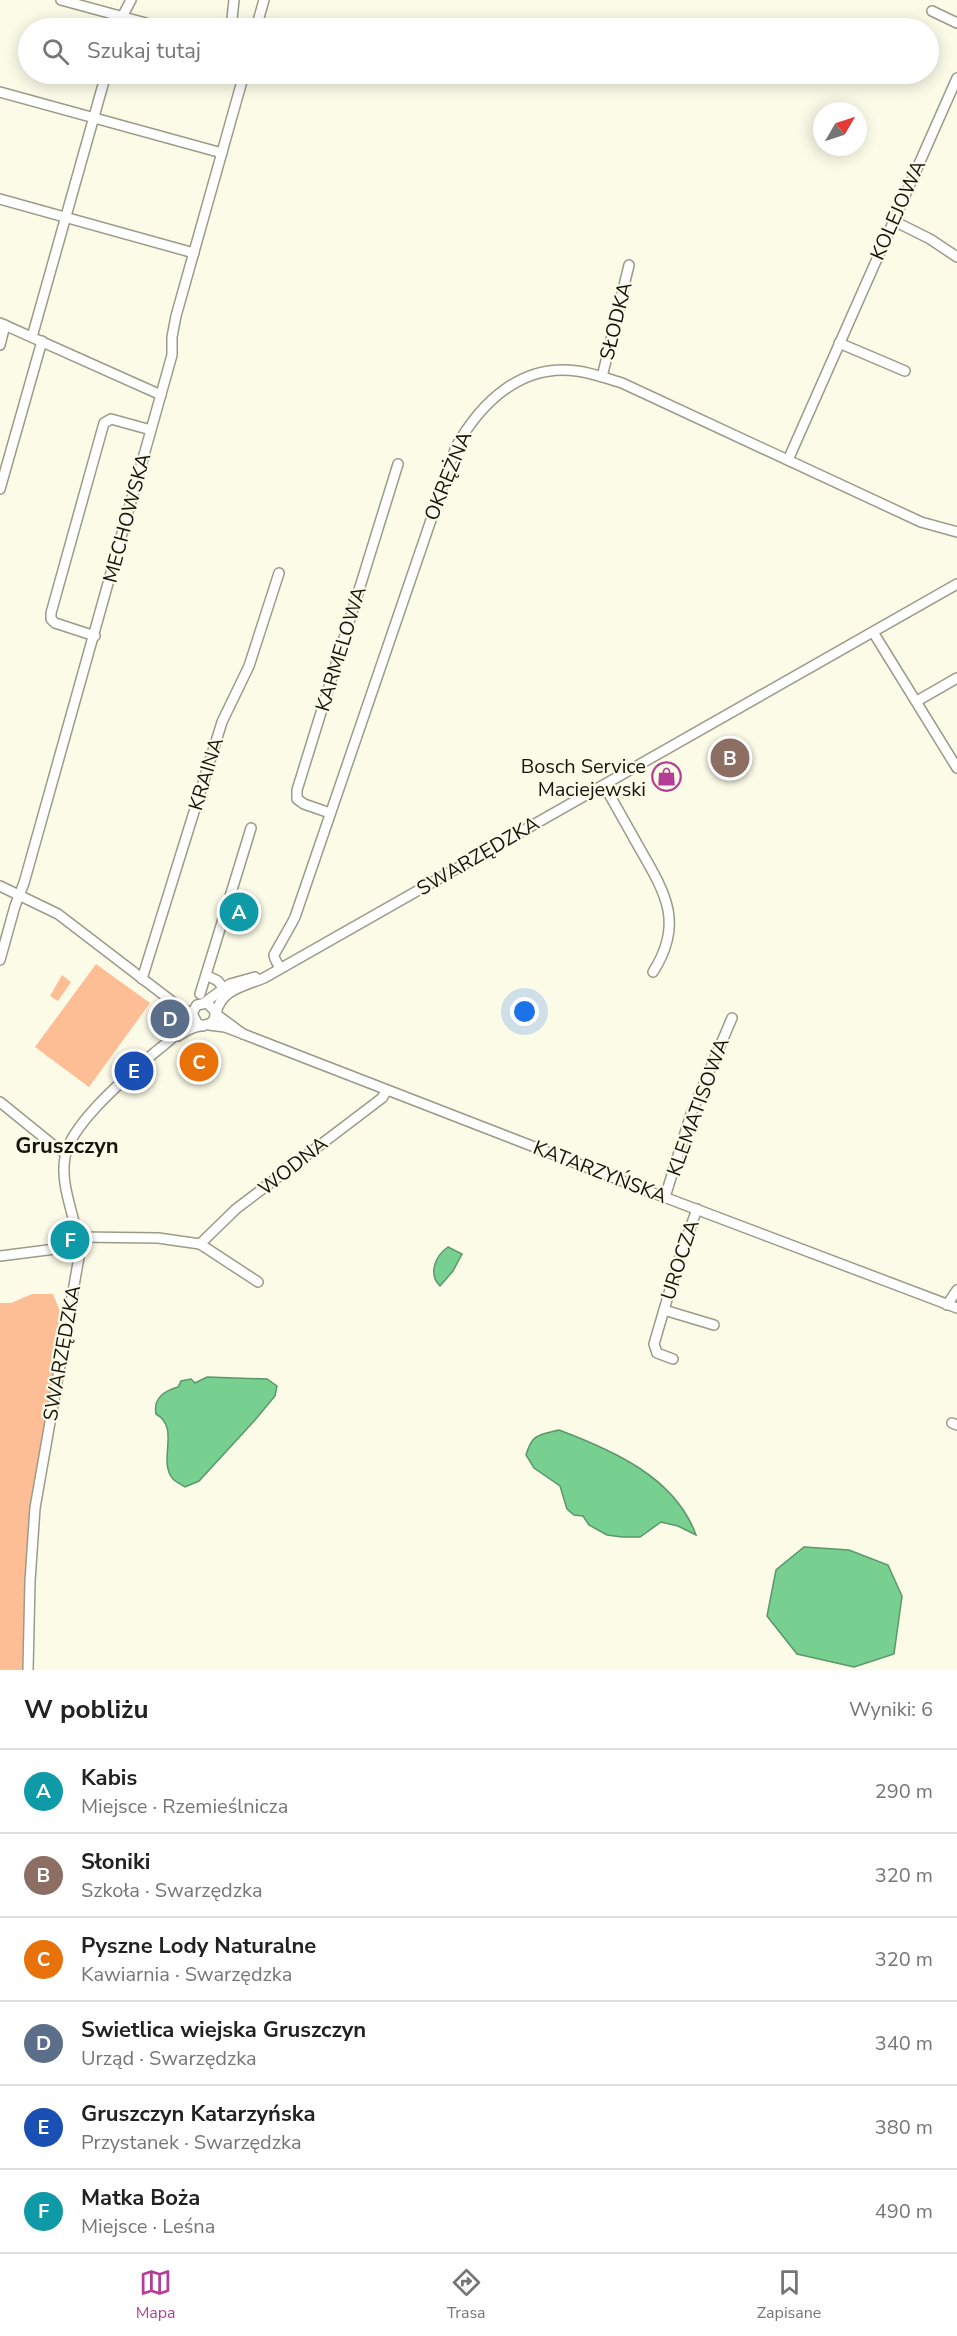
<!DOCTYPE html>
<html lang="pl">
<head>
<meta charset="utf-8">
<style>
	:root { --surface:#fff; --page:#f6f6f6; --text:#222; --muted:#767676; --line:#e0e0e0; --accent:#b53e94 }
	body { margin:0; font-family:"Nunito Sans",sans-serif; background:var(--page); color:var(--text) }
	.compass { position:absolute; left:813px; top:102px; width:54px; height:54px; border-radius:50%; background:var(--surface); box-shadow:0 3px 15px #0003; rotate:51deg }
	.you { position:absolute; left:525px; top:1012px; width:21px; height:21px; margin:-15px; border:4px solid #fff; border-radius:50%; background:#1a73e8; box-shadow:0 0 0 9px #1a73e833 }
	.badge { display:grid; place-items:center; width:39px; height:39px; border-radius:50%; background:var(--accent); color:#fff; font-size:20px; font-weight:700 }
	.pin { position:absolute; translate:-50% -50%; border:3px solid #fff; box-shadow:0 2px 6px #0006 }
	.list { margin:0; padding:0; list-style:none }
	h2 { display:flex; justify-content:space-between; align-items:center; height:78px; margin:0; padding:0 24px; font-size:26px }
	h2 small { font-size:20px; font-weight:400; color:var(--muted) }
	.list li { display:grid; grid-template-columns:39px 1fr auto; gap:18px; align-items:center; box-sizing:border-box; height:84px; padding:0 24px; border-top:2px solid var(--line) }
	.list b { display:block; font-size:22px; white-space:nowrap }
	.list p { margin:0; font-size:20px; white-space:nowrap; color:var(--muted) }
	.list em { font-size:20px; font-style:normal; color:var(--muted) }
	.icon { flex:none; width:33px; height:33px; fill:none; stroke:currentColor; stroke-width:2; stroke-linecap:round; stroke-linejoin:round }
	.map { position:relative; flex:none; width:957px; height:1670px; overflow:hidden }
	.search { position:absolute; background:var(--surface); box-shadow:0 3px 15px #0003; left:18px; right:18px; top:18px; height:66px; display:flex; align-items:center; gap:15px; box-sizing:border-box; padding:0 21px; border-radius:33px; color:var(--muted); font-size:22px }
	.sheet { height:582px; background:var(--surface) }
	nav { display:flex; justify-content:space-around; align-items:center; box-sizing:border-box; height:84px; border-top:2px solid var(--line); background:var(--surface); font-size:16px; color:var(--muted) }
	nav a { display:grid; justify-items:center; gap:3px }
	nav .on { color:var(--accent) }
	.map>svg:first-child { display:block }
	.green { fill:#febe95 }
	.water { fill:#77d090; stroke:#5a9869; stroke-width:1.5 }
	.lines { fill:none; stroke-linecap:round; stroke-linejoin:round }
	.minor-casing { stroke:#9c9b89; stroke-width:12 }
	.minor { stroke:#fff; stroke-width:9 }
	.labels { text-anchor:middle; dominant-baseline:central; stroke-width:4.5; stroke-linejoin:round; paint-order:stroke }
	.street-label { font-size:20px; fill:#15150e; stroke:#fcfbe8 }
	.poi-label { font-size:20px; fill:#15150e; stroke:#fcfbe8; text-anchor:end }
	.quarter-label { font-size:22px; font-weight:bold; fill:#15150e; stroke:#fcfbe8 }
</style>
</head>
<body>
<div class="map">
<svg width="957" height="1670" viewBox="0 0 957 1670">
	<rect width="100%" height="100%" fill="#fcfbe8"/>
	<g class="green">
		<polygon points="96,964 150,1003 89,1087 35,1047"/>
		<polygon points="62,975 71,982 58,1001 50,996"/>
		<polygon points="32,1294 53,1294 59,1309 61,1332 33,1493 27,1551 24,1670 0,1670 0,1303 11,1303"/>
	</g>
	<g class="water">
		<path d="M448,1247L462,1254L453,1271L440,1286C428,1274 435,1256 448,1247Z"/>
		<path d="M207,1377L267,1379L277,1386L275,1396L255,1420L199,1481L185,1487C182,1485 176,1482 173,1479C157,1461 181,1428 156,1414C153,1398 164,1391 178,1387L181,1381L191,1379L195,1383Z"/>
		<path d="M559,1430C612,1450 675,1477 696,1535L678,1526L661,1522L640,1537H622L607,1535L589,1525L583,1516L574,1515L567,1509L560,1486L534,1468L526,1455C532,1434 538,1435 559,1430Z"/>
		<polygon points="804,1547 849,1550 888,1565 902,1596 894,1654 854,1667 797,1654 767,1616 776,1570"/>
	</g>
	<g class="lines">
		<defs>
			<g id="minor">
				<polyline points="61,0 164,28"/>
				<polyline points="932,11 957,23"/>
				<polyline points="118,28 122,17 131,0"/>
				<polyline points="231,28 234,0"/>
				<polyline points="256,28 264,0"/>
				<polyline points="0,92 222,153"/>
				<polyline points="0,199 194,253"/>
				<polyline points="894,221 930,239 957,257"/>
				<polyline points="0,323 161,395"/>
				<polyline points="32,337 106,74"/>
				<polyline points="839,343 905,371"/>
				<polyline points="0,345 5,325"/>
				<polyline points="602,377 629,265"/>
				<polyline points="788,460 957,78"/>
				<polyline points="0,489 42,341"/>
				<polyline points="873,632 957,768"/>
				<polyline points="95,636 55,623 51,619 51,613 104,423 111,419 151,430"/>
				<polyline points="917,701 957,678"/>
				<path d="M604,785C616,806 628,828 640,849C666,894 684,924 653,972"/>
				<polyline points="330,813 304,804 297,799 297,790 398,464"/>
				<path d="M0,886L58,914L182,1009L192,1013C184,1030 168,1042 154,1053C129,1075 70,1124 65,1157C59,1191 80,1223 79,1257L35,1508L30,1581L28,1670"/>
				<polyline points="0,960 15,906 24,883 151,430 172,355 172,337 176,316 244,74"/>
				<path d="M280,968C278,964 274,959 274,955C275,952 292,924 295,917L456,447C481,402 522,363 577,371C593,373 608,379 622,383L921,522L957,532"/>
				<polyline points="206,975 218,981 226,992"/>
				<polyline points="142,979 222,722 249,666 279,573"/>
				<polyline points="200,994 251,828"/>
				<polyline points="204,1003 230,984 255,977"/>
				<polyline points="209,1025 225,1027 648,1191 957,1308"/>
				<path d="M243,1034L216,1014C220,990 244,986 264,978L957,584"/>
				<path d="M178,1036C183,1033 189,1029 196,1027C206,1024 216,1026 215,1011L207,1003L197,1005L192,1013L197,1023L203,1026"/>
				<polyline points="0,1102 58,1149 66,1153"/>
				<polyline points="665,1197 691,1114 732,1018"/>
				<polyline points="78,1237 158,1238 200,1244 258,1282"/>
				<polyline points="200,1244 236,1209 382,1098 387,1090"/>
				<polyline points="0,1256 79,1246"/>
				<polyline points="947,1305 957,1290"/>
				<polyline points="664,1310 714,1325"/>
				<polyline points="673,1359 657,1353 654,1344 678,1262 697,1209"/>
				<polyline points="952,1423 957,1425"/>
			</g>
		</defs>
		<use href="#minor" class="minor-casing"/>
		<use href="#minor" class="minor"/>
	</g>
	<defs>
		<symbol id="shop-ring" viewBox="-11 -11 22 22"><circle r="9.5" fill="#fcfbe8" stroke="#b53e94" stroke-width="1.5"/><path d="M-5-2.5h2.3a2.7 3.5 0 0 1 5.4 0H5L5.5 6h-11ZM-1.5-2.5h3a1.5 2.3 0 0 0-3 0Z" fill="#b53e94"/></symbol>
	</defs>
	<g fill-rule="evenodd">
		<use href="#shop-ring" x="650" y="760" width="33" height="33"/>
	</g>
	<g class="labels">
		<g class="street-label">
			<text transform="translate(898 210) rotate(-66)">KOLEJOWA</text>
			<text transform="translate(616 321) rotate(-76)">SŁODKA</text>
			<text transform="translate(448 476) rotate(-68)">OKRĘŻNA</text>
			<text transform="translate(127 518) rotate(-75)">MECHOWSKA</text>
			<text transform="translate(341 649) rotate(-73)">KARMELOWA</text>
			<text transform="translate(206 774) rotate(-73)">KRAINA</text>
			<text transform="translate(478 856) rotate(-30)">SWARZĘDZKA</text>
			<text transform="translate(698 1107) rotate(-70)">KLEMATISOWA</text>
			<text transform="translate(293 1166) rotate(-38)">WODNA</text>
			<text transform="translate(600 1172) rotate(21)">KATARZYŃSKA</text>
			<text transform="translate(680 1260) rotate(-72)">UROCZA</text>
			<text transform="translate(62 1353) rotate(-80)">SWARZĘDZKA</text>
		</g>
		<g class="poi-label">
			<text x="646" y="766">Bosch Service<tspan x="646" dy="23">Maciejewski</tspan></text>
		</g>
		<g class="quarter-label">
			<text x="67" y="1146">Gruszczyn</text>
		</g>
	</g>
</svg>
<svg class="compass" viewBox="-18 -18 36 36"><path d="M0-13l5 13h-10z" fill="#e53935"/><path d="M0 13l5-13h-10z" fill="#767676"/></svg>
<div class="you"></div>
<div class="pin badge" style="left:239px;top:912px;background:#0f9aa8">A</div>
<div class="pin badge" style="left:730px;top:758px;background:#8d6e63">B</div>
<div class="pin badge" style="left:199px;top:1062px;background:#e8710a">C</div>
<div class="pin badge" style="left:170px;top:1019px;background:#5c6f8a">D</div>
<div class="pin badge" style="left:134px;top:1071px;background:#1a4fb4">E</div>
<div class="pin badge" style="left:70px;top:1240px;background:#0f9aa8">F</div>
<div class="search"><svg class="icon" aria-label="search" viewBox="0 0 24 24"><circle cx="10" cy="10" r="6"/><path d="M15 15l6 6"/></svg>Szukaj tutaj</div>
</div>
<section class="sheet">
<h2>W pobliżu<small>Wyniki: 6</small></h2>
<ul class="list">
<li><span class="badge" style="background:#0f9aa8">A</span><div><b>Kabis</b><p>Miejsce · Rzemieślnicza</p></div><em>290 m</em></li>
<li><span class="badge" style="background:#8d6e63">B</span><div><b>Słoniki</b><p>Szkoła · Swarzędzka</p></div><em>320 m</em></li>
<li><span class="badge" style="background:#e8710a">C</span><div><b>Pyszne Lody Naturalne</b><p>Kawiarnia · Swarzędzka</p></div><em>320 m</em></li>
<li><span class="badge" style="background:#5c6f8a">D</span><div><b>Swietlica wiejska Gruszczyn</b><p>Urząd · Swarzędzka</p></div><em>340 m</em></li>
<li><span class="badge" style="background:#1a4fb4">E</span><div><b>Gruszczyn Katarzyńska</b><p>Przystanek · Swarzędzka</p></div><em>380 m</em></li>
<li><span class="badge" style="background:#0f9aa8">F</span><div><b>Matka Boża</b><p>Miejsce · Leśna</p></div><em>490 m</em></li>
</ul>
</section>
<nav>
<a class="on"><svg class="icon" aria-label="map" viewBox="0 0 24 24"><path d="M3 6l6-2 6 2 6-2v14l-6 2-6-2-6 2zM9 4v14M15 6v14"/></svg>Mapa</a>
<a><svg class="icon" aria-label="directions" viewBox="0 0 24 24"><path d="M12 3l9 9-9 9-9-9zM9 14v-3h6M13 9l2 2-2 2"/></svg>Trasa</a>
<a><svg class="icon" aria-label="saved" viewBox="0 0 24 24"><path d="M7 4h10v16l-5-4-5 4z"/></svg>Zapisane</a>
</nav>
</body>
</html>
